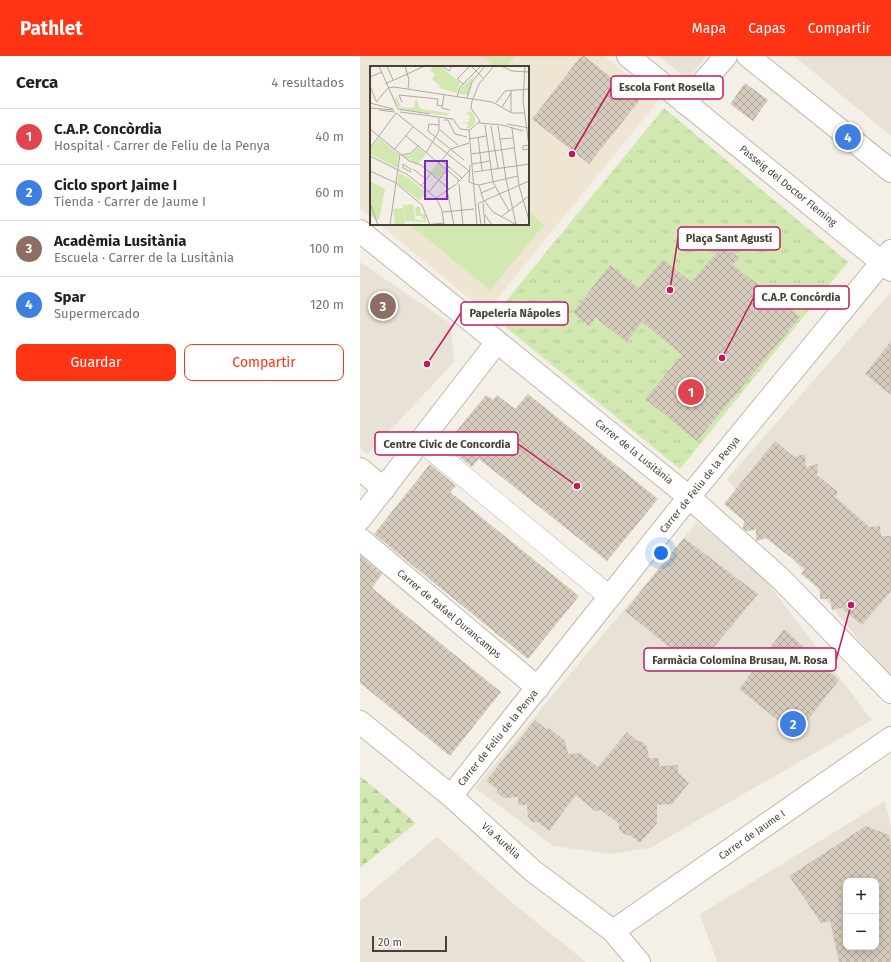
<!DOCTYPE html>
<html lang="es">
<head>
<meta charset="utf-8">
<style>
	:root { --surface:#fff; --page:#f2f2f2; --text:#202124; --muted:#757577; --line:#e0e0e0; --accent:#fe3415 }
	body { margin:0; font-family:"Fira Sans",sans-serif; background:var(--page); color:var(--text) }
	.controls { position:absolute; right:12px; bottom:12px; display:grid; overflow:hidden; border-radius:8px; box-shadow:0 2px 10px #0003 }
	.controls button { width:36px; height:36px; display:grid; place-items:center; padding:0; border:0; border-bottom:1px solid var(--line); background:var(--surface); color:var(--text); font:20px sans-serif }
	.scale { position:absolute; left:12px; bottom:10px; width:75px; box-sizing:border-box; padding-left:4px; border:2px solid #484136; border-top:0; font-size:11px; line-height:14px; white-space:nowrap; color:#484136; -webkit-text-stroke:3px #fff; paint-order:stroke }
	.you { position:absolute; left:301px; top:497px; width:14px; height:14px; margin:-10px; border:3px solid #fff; border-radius:50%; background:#1a73e8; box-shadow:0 0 0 6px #1a73e833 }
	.badge { display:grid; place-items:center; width:26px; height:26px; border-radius:50%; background:var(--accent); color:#fff; font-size:13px; font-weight:700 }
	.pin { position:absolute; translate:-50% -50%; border:2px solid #fff; box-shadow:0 1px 4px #0006 }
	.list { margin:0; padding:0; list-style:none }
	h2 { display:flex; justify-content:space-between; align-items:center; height:52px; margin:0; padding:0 16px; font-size:17px }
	h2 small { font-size:13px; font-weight:400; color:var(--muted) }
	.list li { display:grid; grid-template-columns:26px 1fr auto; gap:12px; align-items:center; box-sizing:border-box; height:56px; padding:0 16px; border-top:1px solid var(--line) }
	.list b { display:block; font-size:15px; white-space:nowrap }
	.list p { margin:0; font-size:13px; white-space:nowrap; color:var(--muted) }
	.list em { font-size:13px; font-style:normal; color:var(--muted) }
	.actions { display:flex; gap:8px; padding:12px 16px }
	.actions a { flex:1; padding:9px 0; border:1px solid var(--accent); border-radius:8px; text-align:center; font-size:14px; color:var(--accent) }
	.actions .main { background:var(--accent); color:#fff }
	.map { position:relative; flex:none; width:531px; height:906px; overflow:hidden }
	header { display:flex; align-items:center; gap:24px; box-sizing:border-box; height:56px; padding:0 20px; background:var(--accent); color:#fff }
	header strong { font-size:19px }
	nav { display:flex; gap:22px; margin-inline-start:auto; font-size:14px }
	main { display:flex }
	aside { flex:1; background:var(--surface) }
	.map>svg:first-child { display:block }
	.residential { fill:#e8e2d6; fill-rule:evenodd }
	.education { fill:#eee5d2 }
	.grass { fill:#d1e9b0 }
	.forest { fill:url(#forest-firs) }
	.park { fill:url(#park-tufts) }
	.building { fill:url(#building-cross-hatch); fill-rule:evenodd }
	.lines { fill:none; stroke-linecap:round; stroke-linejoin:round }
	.pedestrian-casing { stroke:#c0b8aa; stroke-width:22 }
	.minor-casing { stroke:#c0b8aa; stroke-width:24 }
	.pedestrian { stroke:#fff; stroke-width:21 }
	.minor { stroke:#fff; stroke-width:22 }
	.labels { text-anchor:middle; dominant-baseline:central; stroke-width:3.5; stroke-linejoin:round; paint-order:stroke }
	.street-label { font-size:10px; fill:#484136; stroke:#fff }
	.inset-road { fill:none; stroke:#afaaa1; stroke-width:1 }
	.view { fill:#7b2cbf; fill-opacity:0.15; stroke:#7b2cbf; stroke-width:2 }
	.inset-edge { fill:none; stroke:#484136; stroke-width:2 }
	.leader { fill:none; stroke:#c2185b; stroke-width:1.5 }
	.callout-dot { fill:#c2185b; stroke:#fff; stroke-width:1.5 }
	.callout { fill:#fff; stroke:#c2185b; stroke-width:1.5 }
	.callout-label { font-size:11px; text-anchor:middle; font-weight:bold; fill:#484136 }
</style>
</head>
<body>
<header>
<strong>Pathlet</strong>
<nav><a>Mapa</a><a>Capas</a><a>Compartir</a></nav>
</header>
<main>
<aside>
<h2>Cerca<small>4 resultados</small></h2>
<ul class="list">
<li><span class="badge" style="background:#e0444e">1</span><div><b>C.A.P. Concòrdia</b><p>Hospital · Carrer de Feliu de la Penya</p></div><em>40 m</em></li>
<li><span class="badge" style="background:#3f7fe0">2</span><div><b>Ciclo sport Jaime I</b><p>Tienda · Carrer de Jaume I</p></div><em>60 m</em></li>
<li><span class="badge" style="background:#8d6e63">3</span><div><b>Acadèmia Lusitània</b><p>Escuela · Carrer de la Lusitània</p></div><em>100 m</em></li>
<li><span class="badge" style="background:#3f7fe0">4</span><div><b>Spar</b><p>Supermercado</p></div><em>120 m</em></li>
</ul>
<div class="actions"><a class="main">Guardar</a><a>Compartir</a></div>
</aside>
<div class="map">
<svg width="531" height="906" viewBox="0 0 531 906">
	<defs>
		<pattern id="forest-firs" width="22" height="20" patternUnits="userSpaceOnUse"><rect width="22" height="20" fill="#d1e9b0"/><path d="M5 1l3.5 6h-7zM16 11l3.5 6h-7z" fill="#b5c998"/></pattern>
		<pattern id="park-tufts" width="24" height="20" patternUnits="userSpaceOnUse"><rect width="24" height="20" fill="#d1e9b0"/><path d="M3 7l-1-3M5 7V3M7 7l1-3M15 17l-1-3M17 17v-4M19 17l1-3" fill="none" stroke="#b5c998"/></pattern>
		<pattern id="building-cross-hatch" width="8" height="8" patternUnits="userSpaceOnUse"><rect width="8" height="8" fill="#d6ccbd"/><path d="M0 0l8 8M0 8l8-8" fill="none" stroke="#b0a79a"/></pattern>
	</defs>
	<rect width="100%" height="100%" fill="#f4f0e8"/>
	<g class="residential">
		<polygon points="299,0 346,0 328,24"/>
		<polygon points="434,0 531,0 531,80"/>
		<polygon points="0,206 91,268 94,306 8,398 0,392"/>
		<polygon points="531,236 531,623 367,423"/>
		<polygon points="337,466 404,522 512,664 290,792 252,798 193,790 115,732"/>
		<path d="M525,745L531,771V906H357L340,858ZM486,825H516V891H486Z"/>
		<polygon points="77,781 161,854 226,906 0,906 0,845"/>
	</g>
	<polygon class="education" points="0,0 244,0 299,44 126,256 19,168 168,168 168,11 11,11 11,161 0,152"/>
	<g class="grass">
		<polygon points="122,0 155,0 146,11 136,11"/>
		<polygon points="168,155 184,169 130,234 49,168 168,168"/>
	</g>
	<polygon class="forest" points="0,720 56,767 0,812"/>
	<polygon class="park" points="304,52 488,206 320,413 133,261"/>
	<g class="building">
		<polygon points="221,0 224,0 280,44 229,108 172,63"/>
		<polygon points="385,27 408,44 393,65 370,48"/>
		<polygon points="363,189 379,202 373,209 440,261 337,385 285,343 322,299 282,266 266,286 236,262 229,270 213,256 250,209 279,232 303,203 331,226"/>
		<polygon points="531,285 531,339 505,318"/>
		<polygon points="168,338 298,443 247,505 119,403 112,411 85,389 126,339 133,344 137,339 155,353"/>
		<polygon points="415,385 434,401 445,398 446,411 458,408 457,419 478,436 475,441 510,471 520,470 521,480 531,480 531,535 502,569 481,552 472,554 470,543 460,543 460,533 441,518 445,513 406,482 397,485 396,484 396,474 386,475 383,472 384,465 364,448"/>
		<polygon points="70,408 96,430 90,436 219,540 168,603 14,478"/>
		<polygon points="324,482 398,538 336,613 265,555"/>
		<polygon points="0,499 22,518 12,532 141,636 90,700 0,627"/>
		<polygon points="424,573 479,624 436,679 379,633"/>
		<polygon points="175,664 186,673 189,672 205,685 208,698 220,697 238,711 267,676 277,685 281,685 287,690 289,702 298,702 300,710 318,709 318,717 329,727 312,748 297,749 297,767 280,787 270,779 266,779 259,774 259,768 241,754 235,755 216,739 189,775 178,766 174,767 168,762 167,749 158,749 158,741 144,742 137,737 137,733 126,725"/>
		<path d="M506,770L529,779L531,790V906H479L470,865L461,867L429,820ZM486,825H516V891H486Z"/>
	</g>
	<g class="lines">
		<defs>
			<polyline id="pedestrian" points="61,385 250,541"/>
			<g id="minor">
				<polyline points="268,0 531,214"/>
				<polyline points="388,0 531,115"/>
				<polyline points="325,47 366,0"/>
				<polyline points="0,175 329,441 421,523 531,636"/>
				<polyline points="0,413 24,433"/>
				<polyline points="0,463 137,286"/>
				<polyline points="0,483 178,632"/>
				<polyline points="0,666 91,740 173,815 253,875 279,906"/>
				<polyline points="91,740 329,441 531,195"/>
				<polyline points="253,875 531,682"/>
			</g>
		</defs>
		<use href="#pedestrian" class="pedestrian-casing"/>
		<use href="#minor" class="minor-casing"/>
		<use href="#pedestrian" class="pedestrian"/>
		<use href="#minor" class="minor"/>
	</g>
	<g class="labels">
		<g class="street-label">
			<text transform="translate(428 130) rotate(39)">Passeig del Doctor Fleming</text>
			<text transform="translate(274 396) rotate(39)">Carrer de la Lusitània</text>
			<text transform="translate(340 429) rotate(-51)">Carrer de Feliu de la Penya</text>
			<text transform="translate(89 558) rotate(40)">Carrer de Rafael Durancamps</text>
			<text transform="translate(138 682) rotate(-51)">Carrer de Feliu de la Penya</text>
			<text transform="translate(392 779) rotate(-35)">Carrer de Jaume I</text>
			<text transform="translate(141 785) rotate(42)">Via Aurèlia</text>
		</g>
	</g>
	<g transform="translate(10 10)">
		<rect width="159" height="159" fill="#f4f0e8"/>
		<path d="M101,45L105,51V57L100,62H96L99,58L93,56H100L98,53L101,52L98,48H94ZM43,138L45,153L54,155L51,150H46L45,141H50L51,148H56V156L35,155L33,139ZM33,142L35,159H25L23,143Z" fill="#d1e9b0"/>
		<path d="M9,72L29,88L27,102L0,88V83ZM29,107L37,111L57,127L49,134L27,117Z" fill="#d1e9b0"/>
		<path d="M65,0H70L90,17L87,27L69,22L70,20L62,13L65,8L60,4ZM104,10L98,29L89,28L91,21ZM48,81L56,88L48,98L40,95L42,91L39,94L33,90L42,88ZM68,97L76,104L68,112L60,106ZM0,115L15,123L9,154H6L0,148Z" fill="#d1e9b0"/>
		<path d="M26,29L31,41L44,42L46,32L50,43L78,47L77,50L32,43L25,37Z" fill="#d1e9b0"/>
		<path class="inset-road" d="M9,0L28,43L60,48M17,0L23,14M35,0L39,14L38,23M72,0L79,5L82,0M101,0L113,12M131,0L142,5L159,6M155,0L153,34L159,80M0,11L12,6M15,18L55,0M93,18L87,13L100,0M0,20L6,35M74,29L72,42L80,44M87,31L90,21L111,0M97,32L102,16L115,0M6,36L18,22L24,21L122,36L142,47H155M32,36L29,29L68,33L67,39L72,40M0,37L23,43M126,37L135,25L159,23M132,41L141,27M0,42L24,44M9,44L25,46M30,46L83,53L90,63L100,64L110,55L101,42L102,35L109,18L124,0M141,46V24M26,47L99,105L88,116M74,54H78L85,68L97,71M109,57L132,59L153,65M137,58L159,62M115,59L123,116L139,145M121,60L128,102M128,60L136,113L146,158M142,62L149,120L159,154M0,63L39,95L51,99L79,123M70,64L88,79M99,64L107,159M58,65L94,94M58,65L59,58L69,59M36,70L88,113V116M108,71L112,104M99,73L116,70M130,73L143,72M159,79L153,80V84L159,83M0,82L26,47M24,84L43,61M56,87L69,65V52M101,88L144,82M32,89L41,87L48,80M0,90L38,109L66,132L72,144L74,159M71,94L92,112M69,97L81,83L99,77M102,98L120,95M100,99L99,116L104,118M43,103L56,113M0,105L26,117L52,139L60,159M41,106L33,102V98L42,104M104,106L159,98M89,118L93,159M104,118L109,119L113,133L123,146L147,159M109,119L148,110M51,120L61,107M77,124L84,159M59,126L79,101M111,127L125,121M66,132L88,117M0,137L8,159M108,137L111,159M109,137L159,115M113,137L115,159M73,146L104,143M115,149L122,159M131,151L159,130M20,159L30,88M55,159L74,157"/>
		<path class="view" d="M55,95H77V133H55Z"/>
		<rect width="159" height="159" class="inset-edge"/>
	</g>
	<path class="leader" d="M212 98L251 32M310 234L318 182M362 302L394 241M67 308L101 257M217 430L158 388M491 549L476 604"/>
	<g class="callout-dot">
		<circle cx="212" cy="98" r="4"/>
		<circle cx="310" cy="234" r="4"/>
		<circle cx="362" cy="302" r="4"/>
		<circle cx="67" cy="308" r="4"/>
		<circle cx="217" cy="430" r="4"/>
		<circle cx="491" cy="549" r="4"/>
	</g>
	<g class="callout">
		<rect x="251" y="20" width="112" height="23" rx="4"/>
		<rect x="318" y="171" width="102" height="23" rx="4"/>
		<rect x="394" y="230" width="95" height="23" rx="4"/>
		<rect x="101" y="246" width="107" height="23" rx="4"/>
		<rect x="15" y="376" width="143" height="23" rx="4"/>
		<rect x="284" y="592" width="192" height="23" rx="4"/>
	</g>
	<g class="callout-label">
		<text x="307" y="35">Escola Font Rosella</text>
		<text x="369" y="186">Plaça Sant Agustí</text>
		<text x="441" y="245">C.A.P. Concórdia</text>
		<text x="155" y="261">Papeleria Nápoles</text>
		<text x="87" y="392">Centre Civic de Concordia</text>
		<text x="380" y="608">Farmàcia Colomina Brusau, M. Rosa</text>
	</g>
</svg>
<div class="controls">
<button>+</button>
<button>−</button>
</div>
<div class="scale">20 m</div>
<div class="you"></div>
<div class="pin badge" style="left:331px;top:336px;background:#e0444e">1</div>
<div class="pin badge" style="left:433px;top:668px;background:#3f7fe0">2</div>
<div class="pin badge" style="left:23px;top:250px;background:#8d6e63">3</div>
<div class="pin badge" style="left:488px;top:81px;background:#3f7fe0">4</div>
</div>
</main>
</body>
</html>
